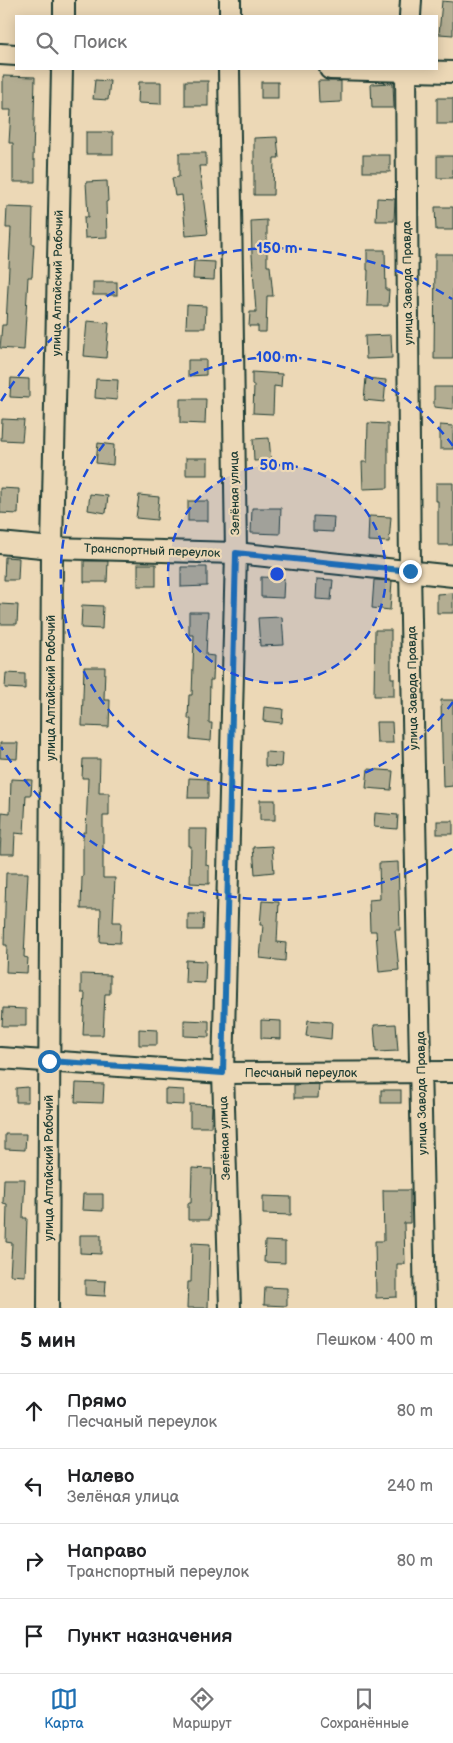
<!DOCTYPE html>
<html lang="ru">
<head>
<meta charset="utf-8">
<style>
	:root { --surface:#fff; --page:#f6f6f6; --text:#202124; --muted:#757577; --line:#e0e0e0; --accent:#1f6fb2 }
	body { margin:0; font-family:"Balsamiq Sans",sans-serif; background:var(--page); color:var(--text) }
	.stop { position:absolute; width:15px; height:15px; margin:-11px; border:4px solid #1f6fb2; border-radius:50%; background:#fff }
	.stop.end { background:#1f6fb2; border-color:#fff; box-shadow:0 1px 5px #0008 }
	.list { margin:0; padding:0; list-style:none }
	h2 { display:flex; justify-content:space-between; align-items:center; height:65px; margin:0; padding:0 20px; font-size:21px }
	h2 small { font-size:16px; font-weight:400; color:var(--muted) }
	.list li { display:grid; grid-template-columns:32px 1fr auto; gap:15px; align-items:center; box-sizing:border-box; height:75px; padding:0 20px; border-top:1px solid var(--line) }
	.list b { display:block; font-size:19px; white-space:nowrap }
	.list p { margin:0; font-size:16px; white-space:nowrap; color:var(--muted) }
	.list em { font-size:16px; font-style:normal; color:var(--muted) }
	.icon { flex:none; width:28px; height:28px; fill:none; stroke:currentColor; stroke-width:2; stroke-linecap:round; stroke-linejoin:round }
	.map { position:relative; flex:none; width:453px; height:1308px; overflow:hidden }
	.search { position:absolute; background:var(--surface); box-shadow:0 2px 12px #0003; left:15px; right:15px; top:15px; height:55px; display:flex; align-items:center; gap:12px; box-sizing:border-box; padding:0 18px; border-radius:0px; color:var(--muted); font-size:19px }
	.sheet { height:365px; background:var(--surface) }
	nav { display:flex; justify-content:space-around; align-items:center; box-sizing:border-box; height:70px; border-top:1px solid var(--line); background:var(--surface); font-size:14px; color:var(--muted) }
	nav a { display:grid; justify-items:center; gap:2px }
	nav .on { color:var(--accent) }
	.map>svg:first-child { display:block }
	.building { fill:#b3ad92; stroke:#1f3d34 }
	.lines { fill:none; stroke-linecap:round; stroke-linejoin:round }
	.minor-casing { stroke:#1f3d34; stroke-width:24 }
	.minor { stroke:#ecd8b6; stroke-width:20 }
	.route { stroke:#1f6fb2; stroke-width:6 }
	.ring { fill:none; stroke:#1d4ed8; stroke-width:2.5; stroke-dasharray:9 6 }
	.labels { text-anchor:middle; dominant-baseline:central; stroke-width:4.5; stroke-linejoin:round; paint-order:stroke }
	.street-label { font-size:12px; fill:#1f3d34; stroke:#ecd8b6 }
	.centre { fill:#1d4ed8; stroke:#ecd8b6; stroke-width:2.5 }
	.ring-label { font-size:15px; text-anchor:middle; font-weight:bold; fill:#1d4ed8; stroke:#ecd8b6; stroke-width:4.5; stroke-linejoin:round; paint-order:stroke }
</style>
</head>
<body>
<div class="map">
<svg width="453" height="1308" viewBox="0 0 453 1308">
	<rect width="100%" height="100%" fill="#ecd8b6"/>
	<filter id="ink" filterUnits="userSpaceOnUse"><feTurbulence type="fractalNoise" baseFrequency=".02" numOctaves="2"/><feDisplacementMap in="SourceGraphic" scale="10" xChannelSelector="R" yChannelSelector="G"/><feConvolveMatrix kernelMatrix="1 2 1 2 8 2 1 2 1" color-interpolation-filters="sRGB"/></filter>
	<g filter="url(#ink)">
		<g class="building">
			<polygon points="442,1 453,2 453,35 439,34"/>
			<polygon points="3,76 35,77 33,160 35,160 35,182 13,182 13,143 9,143 11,110 3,110"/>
			<polygon points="95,80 110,81 108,100 93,99"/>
			<rect x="185" y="81" width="23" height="25"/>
			<polygon points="318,81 341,81 341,102 319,103"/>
			<polygon points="139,82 161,82 161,104 138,103"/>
			<rect x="261" y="82" width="17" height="16"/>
			<polygon points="393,83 394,108 372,108 371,84"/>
			<rect x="437" y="98" width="16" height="26"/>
			<rect x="86" y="132" width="27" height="22"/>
			<polygon points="277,137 279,158 274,158 273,195 254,195 254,138"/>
			<polygon points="179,153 206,153 206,166 199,166 208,234 186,236 182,195 175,196 172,178 179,177"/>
			<rect x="363" y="155" width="27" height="17"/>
			<rect x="437" y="156" width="16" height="22"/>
			<polygon points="107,181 108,201 106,202 107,237 85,238 84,217 88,217 86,182"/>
			<polygon points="377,198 395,199 394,221 376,221"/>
			<polygon points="7,207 33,208 32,244 34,244 32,277 28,277 24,350 0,348 2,325 6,325 11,228 6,228"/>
			<polygon points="435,207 453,207 453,230 436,230"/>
			<polygon points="267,220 267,266 270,266 273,296 267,296 266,332 258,332 258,326 249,326 250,312 256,312 252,255 251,221"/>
			<polygon points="367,250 385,250 386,290 389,290 388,306 367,306 368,270 367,270"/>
			<polygon points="435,254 453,254 453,359 434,359"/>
			<polygon points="194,261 215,262 214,280 193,279"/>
			<rect x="93" y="282" width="24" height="13"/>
			<polygon points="187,305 206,306 205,328 186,328"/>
			<polygon points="87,321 109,323 106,358 84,356"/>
			<polygon points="391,335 392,358 366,359 365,336"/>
			<polygon points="188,360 206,360 206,375 188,376"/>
			<polygon points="252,372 282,374 281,387 274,386 273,414 253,413 254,385 252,385"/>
			<polygon points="11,378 29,379 29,398 10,397"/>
			<polygon points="366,378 386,380 384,402 364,400"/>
			<polygon points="96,379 118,380 117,400 95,398"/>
			<polygon points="434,387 453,387 453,409 434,407"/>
			<polygon points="180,399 206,399 205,424 180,423"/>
			<polygon points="2,419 24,420 22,441 1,440"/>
			<polygon points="368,423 388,424 388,488 363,489 362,462 367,462"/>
			<polygon points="440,425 453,426 453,449 440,449"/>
			<polygon points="269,438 271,460 254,461 253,439"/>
			<polygon points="98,443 114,445 113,465 96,463"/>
			<rect x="186" y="458" width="22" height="17"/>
			<polygon points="436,483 453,483 453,545 438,545 438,501 436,501"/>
			<polygon points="0,488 19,489 18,514 0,513"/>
			<polygon points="90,494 108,496 106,513 88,510"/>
			<polygon points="139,495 159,497 157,520 136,518"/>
			<rect x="188" y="501" width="20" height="20"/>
			<polygon points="252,508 281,508 280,534 251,533"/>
			<polygon points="313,516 334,517 333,532 313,531"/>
			<polygon points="369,516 391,517 389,542 368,541"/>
			<polygon points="5,557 19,558 18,580 4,580"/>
			<polygon points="84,561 108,561 107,582 84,582"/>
			<rect x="138" y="564" width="18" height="22"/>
			<polygon points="181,567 207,567 207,586 181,587"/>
			<polygon points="261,577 284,578 283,598 261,597"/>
			<polygon points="317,579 333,580 331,600 316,599"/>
			<polygon points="374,580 392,581 390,610 372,608"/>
			<polygon points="453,593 453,613 437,613 437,594"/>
			<polygon points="0,604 18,605 17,624 0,624"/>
			<polygon points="82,605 103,606 102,629 81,628"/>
			<polygon points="189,612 208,612 206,655 214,656 213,680 210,680 209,723 212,723 211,741 190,739 191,719 188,719 189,695 192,695 194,635 189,635"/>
			<polygon points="282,617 284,645 260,646 258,618"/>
			<polygon points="375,630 391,630 391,678 394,678 394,696 374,696"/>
			<polygon points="84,667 105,667 104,700 110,700 109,727 82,726"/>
			<polygon points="6,673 25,674 25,689 5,688"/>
			<polygon points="441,700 453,700 453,786 443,787"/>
			<polygon points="264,707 283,709 282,723 263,721"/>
			<polygon points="376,722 392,722 393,743 377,743"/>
			<polygon points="0,743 18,743 17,759 0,758"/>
			<polygon points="265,752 282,753 281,767 265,766"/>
			<polygon points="83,759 100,759 99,793 109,793 109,816 103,816 103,878 115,878 113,922 121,922 120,943 100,942 101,909 81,909 82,877 83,877 83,832 86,832 88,778 82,778"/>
			<polygon points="368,769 393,771 391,790 366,788"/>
			<polygon points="189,778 208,779 208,798 188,798"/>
			<polygon points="11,779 32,780 31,795 26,795 24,834 15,833 14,854 0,854 2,812 10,813"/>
			<rect x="260" y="800" width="15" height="20"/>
			<polygon points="375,813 398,815 397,829 374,827"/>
			<rect x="437" y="821" width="16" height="13"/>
			<polygon points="189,829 207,829 206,865 209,866 209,884 190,883 191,846 189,846"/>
			<polygon points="272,846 274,872 255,874 253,847"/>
			<polygon points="398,862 400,930 395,930 399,970 379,972 376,931 370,931 369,900 380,899 379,863"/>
			<polygon points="6,873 28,873 24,957 28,958 27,973 6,972 7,945 4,945"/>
			<polygon points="262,901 279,902 277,942 286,943 285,961 260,958 263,925 260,925"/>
			<polygon points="188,914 204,914 203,930 188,930"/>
			<polygon points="186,960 206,961 205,983 185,982"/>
			<polygon points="81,974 110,975 110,994 105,994 103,1035 83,1035 85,993 81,993"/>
			<polygon points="3,1008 26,1009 26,1026 2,1026"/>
			<polygon points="184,1020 209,1021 209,1037 184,1036"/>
			<polygon points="261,1020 281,1021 281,1039 261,1038"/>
			<polygon points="308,1020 332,1022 331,1039 306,1036"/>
			<polygon points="396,1024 398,1051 376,1052 374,1025"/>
			<polygon points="139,1029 157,1030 157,1045 139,1045"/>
			<polygon points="76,1083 104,1084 103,1103 75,1102"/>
			<polygon points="319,1084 318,1098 294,1098 294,1085"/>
			<polygon points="28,1087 28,1102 16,1102 16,1088"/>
			<polygon points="165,1089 184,1090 184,1105 165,1104"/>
			<rect x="381" y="1090" width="20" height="13"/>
			<polygon points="190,1104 212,1105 211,1127 190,1127"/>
			<polygon points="5,1134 26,1134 25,1150 5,1149"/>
			<polygon points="192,1168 212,1169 209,1220 188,1220 188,1203 191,1203"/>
			<polygon points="4,1179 25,1179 23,1218 27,1218 25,1276 10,1275 12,1243 6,1242 7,1204 3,1203"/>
			<polygon points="383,1190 410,1190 410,1223 404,1223 405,1264 397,1264 397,1297 376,1298 375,1241 384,1241"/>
			<polygon points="83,1194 103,1194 103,1211 82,1210"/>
			<polygon points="263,1196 291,1197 291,1215 263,1214"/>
			<polygon points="80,1235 101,1235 101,1254 80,1253"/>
			<polygon points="265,1241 285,1242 285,1263 264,1262"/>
			<polygon points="192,1243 210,1244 208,1308 187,1308 188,1282 191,1282"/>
			<polygon points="85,1280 106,1281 105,1296 85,1295"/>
			<polygon points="265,1287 287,1288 287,1306 264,1305"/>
		</g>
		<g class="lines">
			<defs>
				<g id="minor">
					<polyline points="64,16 64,0"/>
					<polyline points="230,16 230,0"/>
					<polyline points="410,16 411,0"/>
					<polyline points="0,54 16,55"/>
					<polyline points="229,69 236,553 223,1073 230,1308"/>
					<polyline points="330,69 453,72"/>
					<polyline points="406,69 410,571 425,1308"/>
					<polyline points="0,543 52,548 236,553 453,576"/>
					<polyline points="0,1058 223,1073 453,1072"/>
					<polyline points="48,1308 52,548 62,69"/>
				</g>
			</defs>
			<use href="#minor" class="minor-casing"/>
			<use href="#minor" class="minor"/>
		</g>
	</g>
	<g class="lines" filter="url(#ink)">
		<polyline class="route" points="49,1061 223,1073 236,553 410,571"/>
	</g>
	<circle cx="277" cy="574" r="109" fill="#1d4ed8" fill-opacity=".12"/>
	<g class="ring">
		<circle cx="277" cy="574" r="109"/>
		<path d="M453 702A217 217 0 1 1 453 446"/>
		<path d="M452 849A326 326 0 0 1 1 747M1 401A326 326 0 0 1 452 299"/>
	</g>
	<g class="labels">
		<g class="street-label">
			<text transform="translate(58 283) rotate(-89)">улица Алтайский Рабочий</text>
			<text transform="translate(408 283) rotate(-91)">улица Завода Правда</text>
			<text transform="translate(235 493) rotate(-91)">Зелёная улица</text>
			<text transform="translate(152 551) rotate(2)">Транспортный переулок</text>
			<text transform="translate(51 688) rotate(-90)">улица Алтайский Рабочий</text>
			<text transform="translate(413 688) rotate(-91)">улица Завода Правда</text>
			<text x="301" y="1073">Песчаный переулок</text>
			<text transform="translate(422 1093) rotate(-91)">улица Завода Правда</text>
			<text transform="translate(225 1138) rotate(-92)">Зелёная улица</text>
			<text transform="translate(49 1168) rotate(-90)">улица Алтайский Рабочий</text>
		</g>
	</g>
	<circle cx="277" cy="574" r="8" class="centre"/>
	<g class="ring-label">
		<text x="277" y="253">150 m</text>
		<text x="277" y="362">100 m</text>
		<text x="277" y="470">50 m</text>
	</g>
</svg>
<div class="stop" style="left:49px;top:1061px"></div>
<div class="stop end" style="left:410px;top:571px"></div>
<div class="search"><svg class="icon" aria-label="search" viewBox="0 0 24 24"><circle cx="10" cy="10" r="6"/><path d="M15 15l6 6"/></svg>Поиск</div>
</div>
<section class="sheet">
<h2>5 мин<small>Пешком · 400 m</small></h2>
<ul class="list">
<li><svg class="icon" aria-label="ahead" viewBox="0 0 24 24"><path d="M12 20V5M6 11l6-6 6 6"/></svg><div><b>Прямо</b><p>Песчаный переулок</p></div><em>80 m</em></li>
<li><svg class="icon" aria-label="left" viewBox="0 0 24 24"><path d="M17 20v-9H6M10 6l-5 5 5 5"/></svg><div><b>Налево</b><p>Зелёная улица</p></div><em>240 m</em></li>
<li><svg class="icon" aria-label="right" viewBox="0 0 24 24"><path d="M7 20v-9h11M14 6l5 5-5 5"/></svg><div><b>Направо</b><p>Транспортный переулок</p></div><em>80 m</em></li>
<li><svg class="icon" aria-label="arrive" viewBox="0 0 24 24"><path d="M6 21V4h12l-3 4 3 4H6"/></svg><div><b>Пункт назначения</b></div></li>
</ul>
</section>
<nav>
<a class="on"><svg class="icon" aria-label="map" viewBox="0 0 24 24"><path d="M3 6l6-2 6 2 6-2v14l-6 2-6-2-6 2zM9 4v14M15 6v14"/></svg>Карта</a>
<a><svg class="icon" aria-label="directions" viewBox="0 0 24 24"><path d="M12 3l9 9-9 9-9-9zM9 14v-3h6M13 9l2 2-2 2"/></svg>Маршрут</a>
<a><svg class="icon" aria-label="saved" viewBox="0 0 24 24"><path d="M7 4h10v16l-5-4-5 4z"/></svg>Сохранённые</a>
</nav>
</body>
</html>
